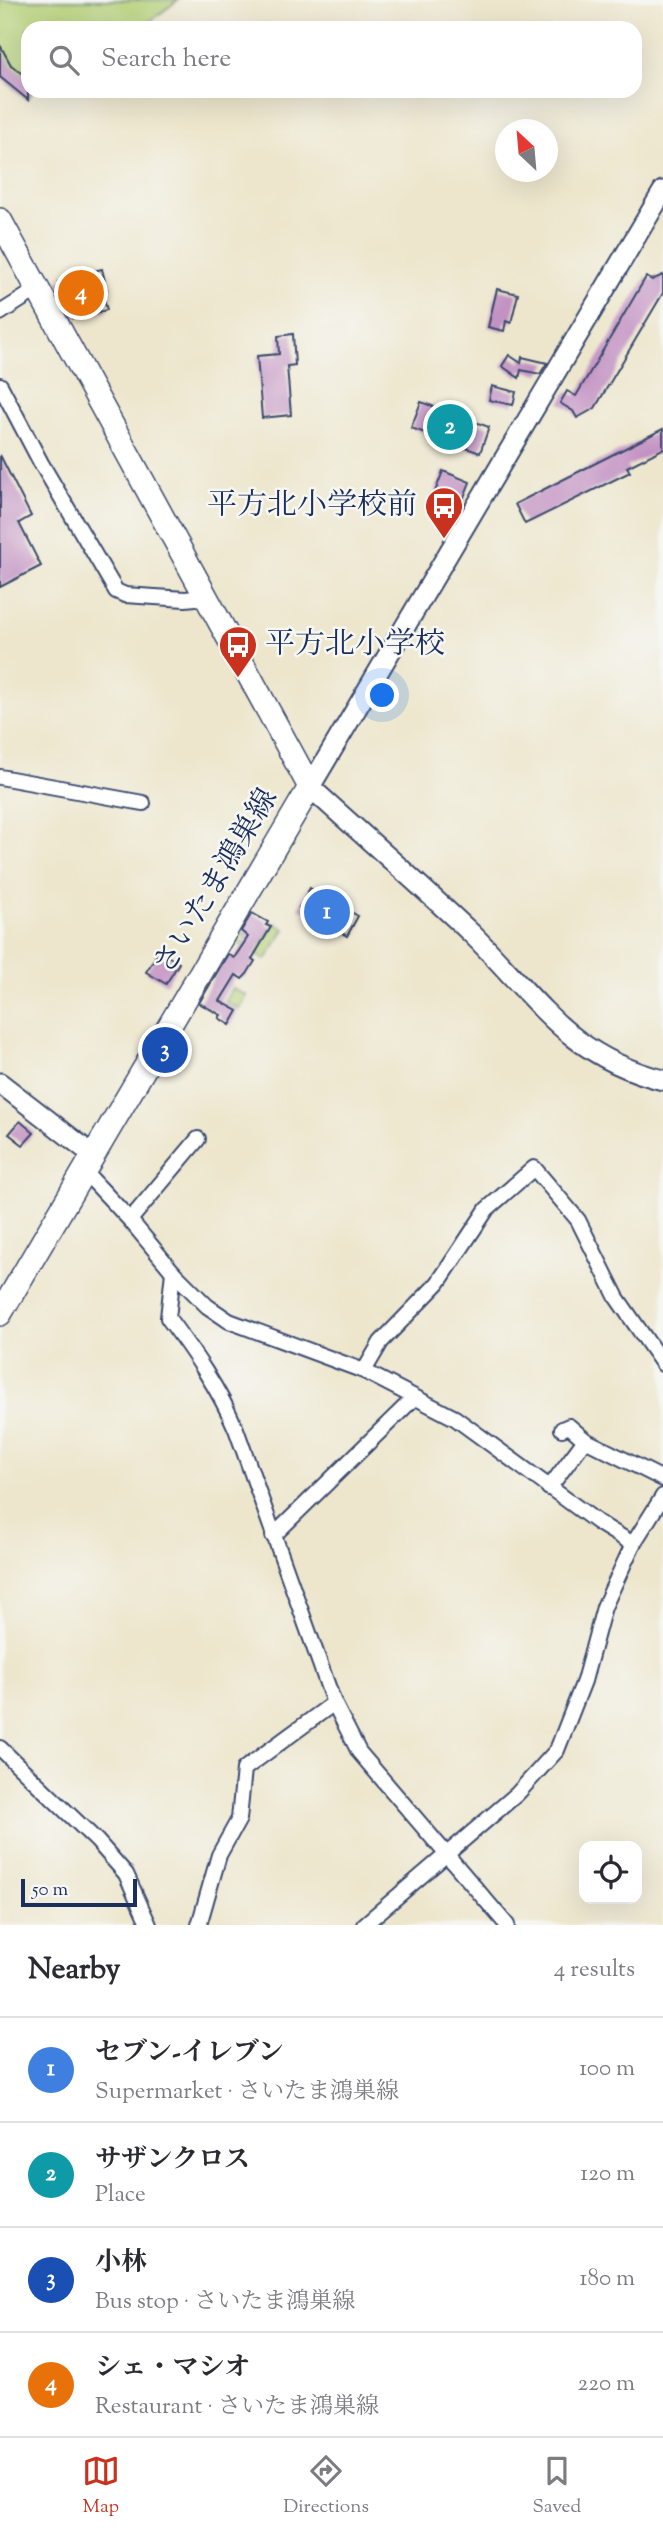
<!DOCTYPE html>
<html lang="en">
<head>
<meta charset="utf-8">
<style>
	:root { --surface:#fff; --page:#f2f2f3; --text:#2b2b33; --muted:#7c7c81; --line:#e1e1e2; --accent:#c8321e }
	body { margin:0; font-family:"Sorts Mill Goudy","Noto Serif JP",serif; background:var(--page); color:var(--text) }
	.controls { position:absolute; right:21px; bottom:21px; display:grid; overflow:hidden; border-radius:14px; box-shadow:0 7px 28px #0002 }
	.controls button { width:63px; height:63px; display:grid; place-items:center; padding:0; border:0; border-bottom:2px solid var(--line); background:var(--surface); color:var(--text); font:35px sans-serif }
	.compass { position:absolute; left:495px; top:119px; width:63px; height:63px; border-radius:50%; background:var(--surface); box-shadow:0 7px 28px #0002; rotate:334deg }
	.scale { position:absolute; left:21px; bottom:18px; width:116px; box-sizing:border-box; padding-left:7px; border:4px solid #1b2f5e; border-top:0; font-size:19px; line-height:24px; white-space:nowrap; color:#1b2f5e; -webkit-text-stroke:5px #f6f6f2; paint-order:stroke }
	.you { position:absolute; left:383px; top:696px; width:24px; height:24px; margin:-18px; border:5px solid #fff; border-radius:50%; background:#1a73e8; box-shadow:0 0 0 10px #1a73e833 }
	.badge { display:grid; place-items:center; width:46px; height:46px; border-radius:50%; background:var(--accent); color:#fff; font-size:23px; font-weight:700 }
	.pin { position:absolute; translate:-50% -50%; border:4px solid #fff; box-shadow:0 2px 7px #0006 }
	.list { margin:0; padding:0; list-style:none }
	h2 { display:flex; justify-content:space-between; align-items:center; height:91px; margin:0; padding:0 28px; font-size:30px }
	h2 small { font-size:23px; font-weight:400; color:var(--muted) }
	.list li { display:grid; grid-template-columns:46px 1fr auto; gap:21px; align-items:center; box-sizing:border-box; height:105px; padding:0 28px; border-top:2px solid var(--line) }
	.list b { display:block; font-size:26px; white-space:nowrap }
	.list p { margin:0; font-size:23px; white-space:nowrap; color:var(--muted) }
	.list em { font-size:23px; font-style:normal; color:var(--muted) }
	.icon { flex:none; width:38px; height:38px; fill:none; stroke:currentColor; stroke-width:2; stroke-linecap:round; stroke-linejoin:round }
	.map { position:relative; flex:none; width:663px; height:1925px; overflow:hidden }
	.search { position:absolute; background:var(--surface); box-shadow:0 7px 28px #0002; left:21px; right:21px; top:21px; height:77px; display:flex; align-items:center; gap:18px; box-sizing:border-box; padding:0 24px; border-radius:21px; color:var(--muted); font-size:26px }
	.sheet { height:511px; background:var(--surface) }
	nav { display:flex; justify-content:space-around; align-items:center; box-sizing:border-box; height:98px; border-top:2px solid var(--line); background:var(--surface); font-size:19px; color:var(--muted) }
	nav a { display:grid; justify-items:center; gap:4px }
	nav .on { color:var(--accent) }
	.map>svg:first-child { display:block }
	.green { fill:#b4d076; stroke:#68806a; stroke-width:2 }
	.building { fill:#c292c3 }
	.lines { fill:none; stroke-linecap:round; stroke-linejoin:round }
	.minor-casing { stroke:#3a4a6e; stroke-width:18 }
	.tertiary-casing { stroke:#3a4a6e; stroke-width:23 }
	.primary-casing { stroke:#3a4a6e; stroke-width:26 }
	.minor { stroke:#fff; stroke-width:14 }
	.tertiary { stroke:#fff; stroke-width:19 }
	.primary { stroke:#fff; stroke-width:23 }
	.labels { text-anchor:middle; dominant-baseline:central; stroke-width:5; stroke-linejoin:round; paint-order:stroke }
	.poi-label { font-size:30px; fill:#1b2f5e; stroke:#f6f6f2; text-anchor:end }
	.street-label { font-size:30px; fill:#1b2f5e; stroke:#f6f6f2 }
</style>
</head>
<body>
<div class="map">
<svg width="663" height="1925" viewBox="0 0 663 1925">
	<rect width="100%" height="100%" fill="#f6f6f2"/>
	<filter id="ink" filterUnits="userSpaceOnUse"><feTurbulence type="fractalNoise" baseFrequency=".0143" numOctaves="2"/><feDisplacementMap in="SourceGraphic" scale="14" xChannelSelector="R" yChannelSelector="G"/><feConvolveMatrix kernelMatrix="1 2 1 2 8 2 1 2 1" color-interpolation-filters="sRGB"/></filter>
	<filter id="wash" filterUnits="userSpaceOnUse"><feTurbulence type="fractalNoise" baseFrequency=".00686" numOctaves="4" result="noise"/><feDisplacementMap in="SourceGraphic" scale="28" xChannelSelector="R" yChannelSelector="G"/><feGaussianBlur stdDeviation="1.57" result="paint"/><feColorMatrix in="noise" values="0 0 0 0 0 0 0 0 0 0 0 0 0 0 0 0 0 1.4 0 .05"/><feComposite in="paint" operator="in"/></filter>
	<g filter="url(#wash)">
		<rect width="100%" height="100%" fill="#ede6cc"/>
		<g class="green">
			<polygon points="0,0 178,0 141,28 28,28 28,91 33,91 27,99 0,76"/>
			<polygon points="275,923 285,929 266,960 235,941 240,933 259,945 261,942 263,942"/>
			<polygon points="232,988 247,996 239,1009 225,1001"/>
		</g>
		<g id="blocks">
			<g class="building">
				<polygon points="0,45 11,65 28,78 28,100 0,77"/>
				<polygon points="102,269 107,290 102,291 107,310 73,318 67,296 58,291 58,282 66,278"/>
				<polygon points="663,275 663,293 595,408 577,418 573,411 560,403 567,391 576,396 646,277 652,280"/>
				<polygon points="497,289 518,294 511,323 506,321 504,331 488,327"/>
				<polygon points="293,334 295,365 287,366 291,415 262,418 257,356 279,354 278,336"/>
				<polygon points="509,355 521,363 522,357 547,363 540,374 521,370 519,378 502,366"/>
				<polygon points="492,386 516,392 513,405 489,400"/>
				<polygon points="421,402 489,427 480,453 411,428"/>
				<polygon points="663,429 663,449 627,467 630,472 525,524 515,504"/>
				<polygon points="0,455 31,516 19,523 41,566 0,587"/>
				<polygon points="443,471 470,482 462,502 435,492"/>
				<polygon points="310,888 358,916 347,936 299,908"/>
				<polygon points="252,913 268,922 266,925 271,927 252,959 255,961 247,974 242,979 236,975 220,1001 238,1011 230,1025 219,1018 221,1015 199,1003 228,954 234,958 248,937 241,931"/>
				<polygon points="159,951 179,963 166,984 146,972"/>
				<polygon points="20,1121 34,1133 23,1145 9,1134"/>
			</g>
		</g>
	</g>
	<g filter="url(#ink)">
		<use href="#blocks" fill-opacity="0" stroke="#3a4a6e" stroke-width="2"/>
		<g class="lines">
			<defs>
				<g id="minor">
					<polyline points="0,313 38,289"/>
					<polyline points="0,385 41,463 116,591 125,595 185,599 206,597"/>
					<polyline points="0,777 143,803"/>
					<polyline points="84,1171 130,1220 173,1272 207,1306 229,1321 364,1371 455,1418 597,1522 633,1544"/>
					<polyline points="130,1220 198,1139"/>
					<path d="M173,1272L168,1318C194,1353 219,1389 236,1429L334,1703L359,1752L507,1925"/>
					<polyline points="364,1371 381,1342 438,1283 487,1209 534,1168 578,1220 617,1298 663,1364"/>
					<polyline points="562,1429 569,1426 585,1440 663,1479"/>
					<polyline points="549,1488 585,1440"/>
					<polyline points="273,1536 414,1398"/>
					<polyline points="0,1748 97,1841 126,1874 149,1925"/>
					<polyline points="199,1925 219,1855 239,1819 244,1769 334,1703"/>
					<polyline points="364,1925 517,1794 557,1750 584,1681 604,1607 633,1544 663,1496"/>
				</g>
				<g id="tertiary">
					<path d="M663,191L310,787C364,836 419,884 472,934C537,998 567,1056 663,1080"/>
					<polyline points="0,1083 93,1155"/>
				</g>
				<polyline id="primary" points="0,220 310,787 0,1314"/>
			</defs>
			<use href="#minor" class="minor-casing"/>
			<use href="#tertiary" class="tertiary-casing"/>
			<use href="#primary" class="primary-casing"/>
			<use href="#minor" class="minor"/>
			<use href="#tertiary" class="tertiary"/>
			<use href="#primary" class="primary"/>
		</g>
	</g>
	<defs>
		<symbol id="bus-pin" viewBox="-11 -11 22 30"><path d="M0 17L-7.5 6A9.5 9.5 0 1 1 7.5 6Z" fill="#c8321e" stroke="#f6f6f2"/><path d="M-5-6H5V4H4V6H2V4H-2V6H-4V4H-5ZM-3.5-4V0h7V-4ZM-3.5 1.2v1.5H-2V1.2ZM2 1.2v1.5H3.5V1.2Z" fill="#fff"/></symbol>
	</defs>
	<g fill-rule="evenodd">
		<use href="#bus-pin" x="422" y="484" width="44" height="60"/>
		<use href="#bus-pin" x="216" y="623" width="44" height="60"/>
	</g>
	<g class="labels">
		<g class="poi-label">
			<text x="417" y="506">平方北小学校前</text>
			<text x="265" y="645" text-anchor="start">平方北小学校</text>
		</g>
		<g class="street-label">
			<text transform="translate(217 882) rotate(-59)">さいたま鴻巣線</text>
		</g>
	</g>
</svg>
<div class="controls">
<button><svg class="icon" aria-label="locate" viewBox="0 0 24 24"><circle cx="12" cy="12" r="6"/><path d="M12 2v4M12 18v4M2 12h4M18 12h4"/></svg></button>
</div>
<svg class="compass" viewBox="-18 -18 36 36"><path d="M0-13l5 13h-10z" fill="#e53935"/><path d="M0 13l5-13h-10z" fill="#7c7c81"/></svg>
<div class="scale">50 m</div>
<div class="you"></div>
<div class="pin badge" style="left:327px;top:912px;background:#3f7fe0">1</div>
<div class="pin badge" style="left:450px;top:427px;background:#0f9aa8">2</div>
<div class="pin badge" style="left:165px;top:1050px;background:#1a4fb4">3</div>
<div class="pin badge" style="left:81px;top:293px;background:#e8710a">4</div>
<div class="search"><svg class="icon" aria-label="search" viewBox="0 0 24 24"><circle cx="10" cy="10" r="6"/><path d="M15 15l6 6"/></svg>Search here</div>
</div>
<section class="sheet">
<h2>Nearby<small>4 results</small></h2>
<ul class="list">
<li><span class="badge" style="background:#3f7fe0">1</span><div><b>セブン-イレブン</b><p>Supermarket · さいたま鴻巣線</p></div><em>100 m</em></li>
<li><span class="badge" style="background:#0f9aa8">2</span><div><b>サザンクロス</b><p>Place</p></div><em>120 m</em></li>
<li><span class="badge" style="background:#1a4fb4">3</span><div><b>小林</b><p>Bus stop · さいたま鴻巣線</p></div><em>180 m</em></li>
<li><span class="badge" style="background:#e8710a">4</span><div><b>シェ・マシオ</b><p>Restaurant · さいたま鴻巣線</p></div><em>220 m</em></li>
</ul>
</section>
<nav>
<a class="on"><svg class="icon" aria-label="map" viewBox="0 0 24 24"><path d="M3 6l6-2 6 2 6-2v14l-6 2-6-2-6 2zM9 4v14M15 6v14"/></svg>Map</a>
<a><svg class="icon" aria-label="directions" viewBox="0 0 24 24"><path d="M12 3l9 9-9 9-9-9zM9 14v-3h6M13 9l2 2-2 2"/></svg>Directions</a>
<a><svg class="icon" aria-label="saved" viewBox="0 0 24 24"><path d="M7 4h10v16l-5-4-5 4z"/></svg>Saved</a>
</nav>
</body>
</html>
